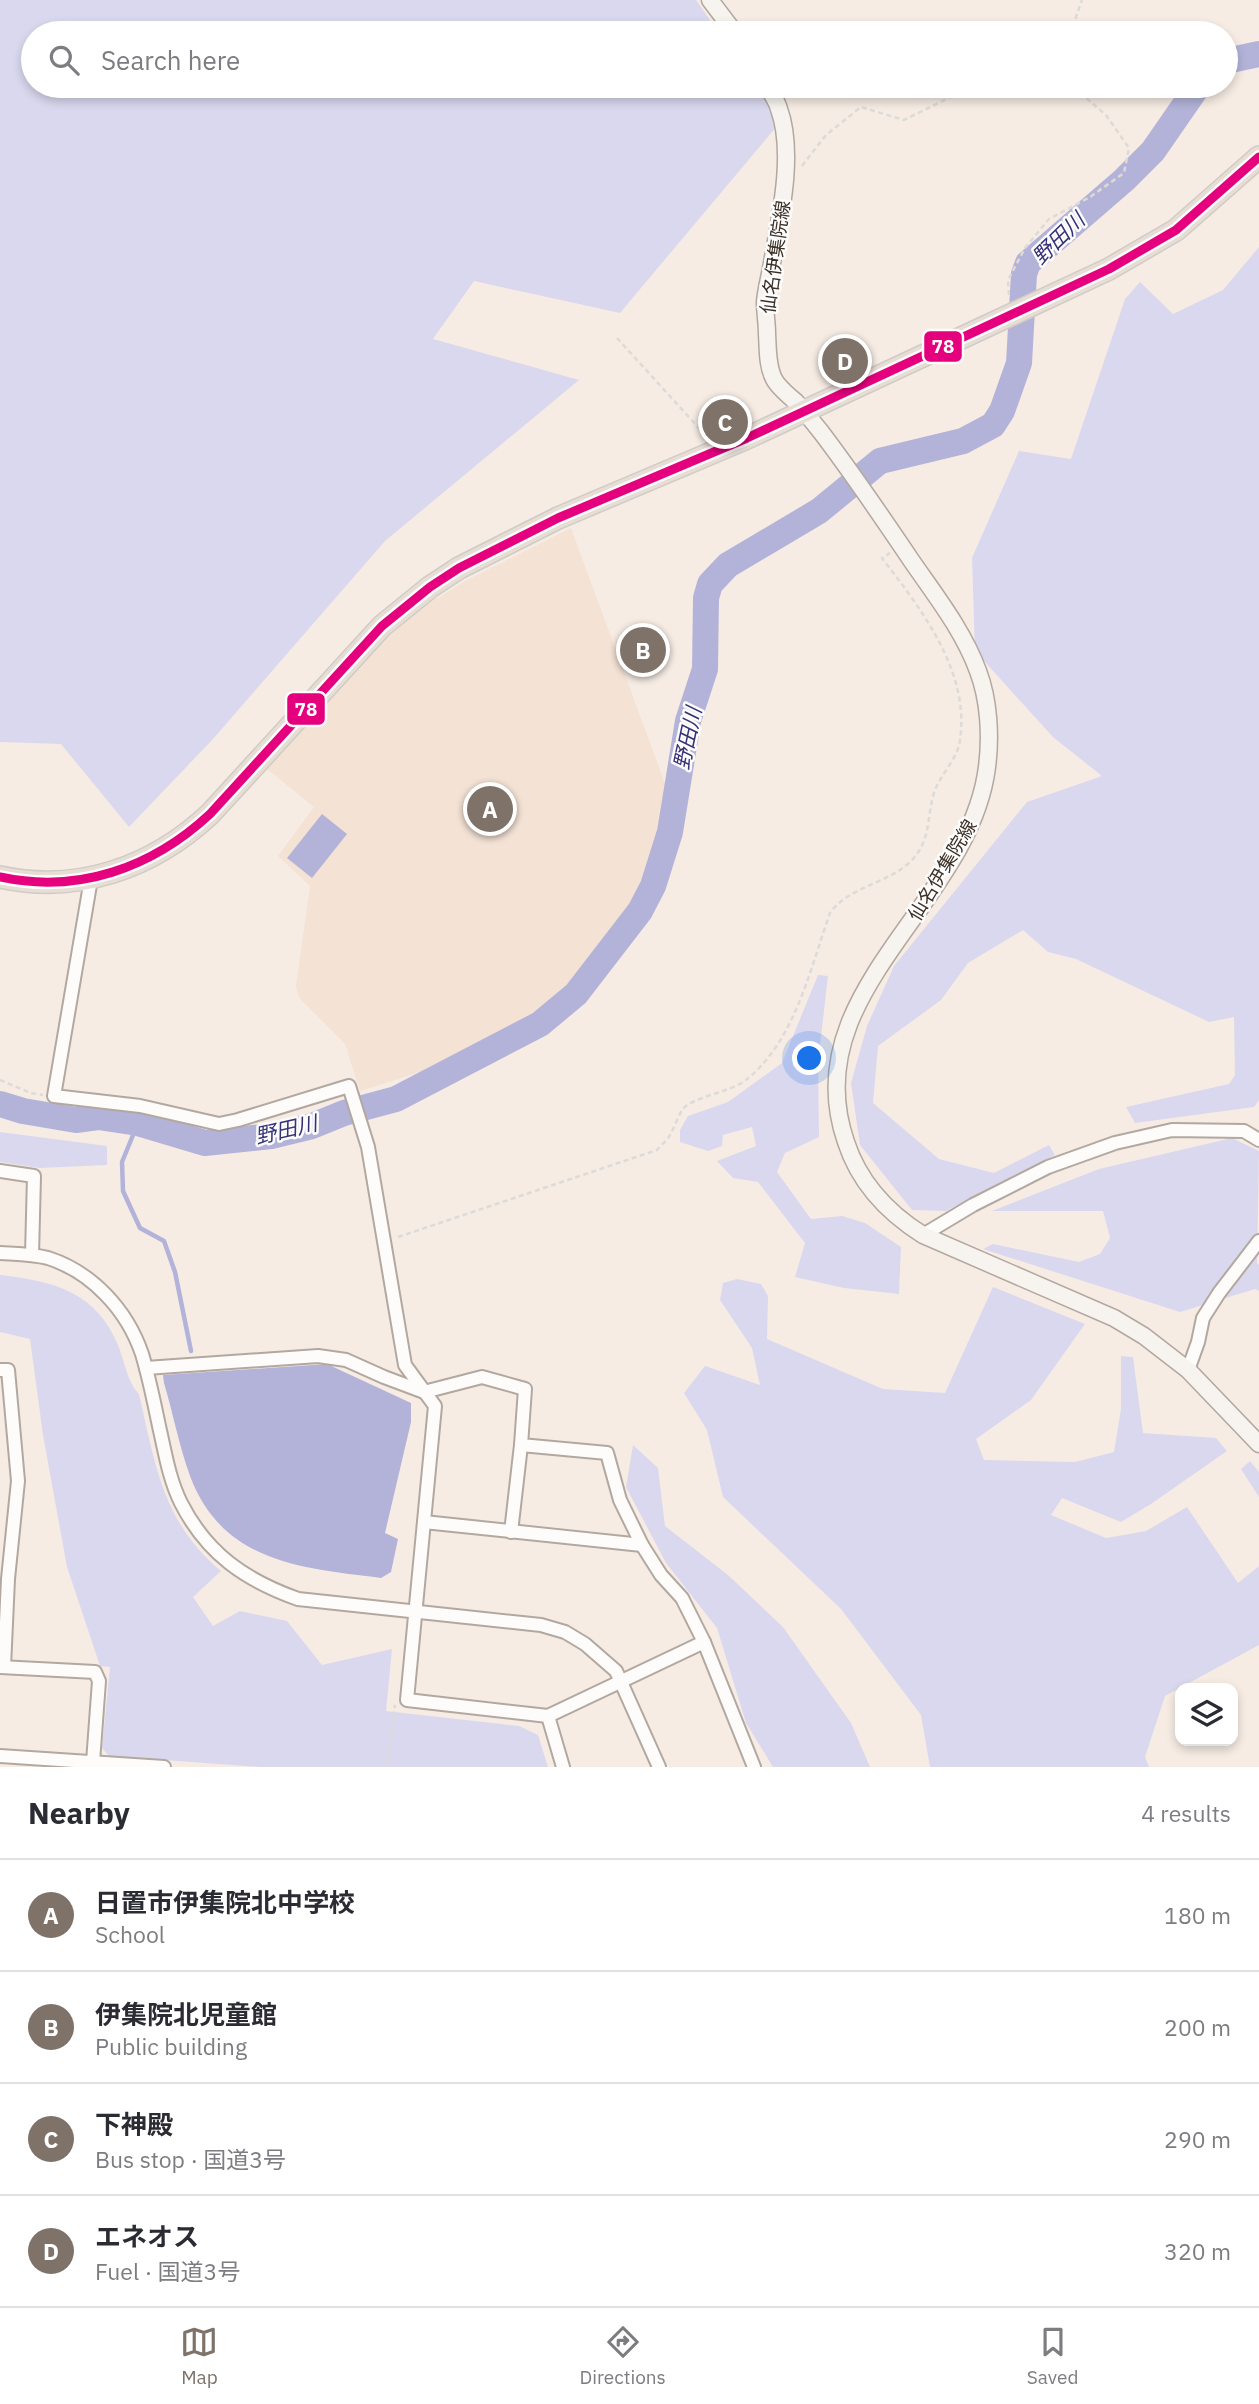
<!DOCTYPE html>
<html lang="en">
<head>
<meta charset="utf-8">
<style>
	:root { --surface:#fff; --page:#f7f7f7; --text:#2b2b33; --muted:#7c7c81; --line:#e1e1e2; --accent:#7e7269 }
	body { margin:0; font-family:"IBM Plex Sans","Noto Sans JP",sans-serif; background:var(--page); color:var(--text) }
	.controls { position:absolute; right:21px; bottom:21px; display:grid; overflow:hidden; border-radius:14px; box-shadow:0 4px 10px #0003 }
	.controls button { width:63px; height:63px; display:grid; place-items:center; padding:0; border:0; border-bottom:2px solid var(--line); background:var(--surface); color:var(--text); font:35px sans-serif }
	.you { position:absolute; left:810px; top:1059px; width:24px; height:24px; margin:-18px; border:5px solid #fff; border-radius:50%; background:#1a73e8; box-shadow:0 0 0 10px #1a73e833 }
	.badge { display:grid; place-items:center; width:46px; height:46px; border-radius:50%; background:var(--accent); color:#fff; font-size:23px; font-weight:700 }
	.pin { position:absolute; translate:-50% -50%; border:4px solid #fff; box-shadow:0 2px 7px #0006 }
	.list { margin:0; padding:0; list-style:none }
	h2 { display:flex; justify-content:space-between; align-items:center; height:91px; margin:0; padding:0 28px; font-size:30px }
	h2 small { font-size:23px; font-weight:400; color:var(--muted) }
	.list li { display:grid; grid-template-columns:46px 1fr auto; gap:21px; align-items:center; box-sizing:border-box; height:112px; padding:0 28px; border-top:2px solid var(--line) }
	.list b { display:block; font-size:26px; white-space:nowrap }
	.list p { margin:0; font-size:23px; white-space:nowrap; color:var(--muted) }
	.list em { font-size:23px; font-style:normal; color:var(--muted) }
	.icon { flex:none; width:38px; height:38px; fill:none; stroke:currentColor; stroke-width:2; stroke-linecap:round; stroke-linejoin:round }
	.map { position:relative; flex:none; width:1259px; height:1767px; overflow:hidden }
	.search { position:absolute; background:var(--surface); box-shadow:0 4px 10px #0003; left:21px; right:21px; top:21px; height:77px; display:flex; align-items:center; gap:18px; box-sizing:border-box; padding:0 24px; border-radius:38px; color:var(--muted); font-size:26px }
	.sheet { height:539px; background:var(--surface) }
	nav { display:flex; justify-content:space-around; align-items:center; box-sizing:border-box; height:98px; border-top:2px solid var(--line); background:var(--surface); font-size:19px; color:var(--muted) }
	nav a { display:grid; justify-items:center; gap:4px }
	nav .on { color:var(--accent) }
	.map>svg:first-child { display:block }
	.built { fill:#f4e2d5 }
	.green { fill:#dad8ef }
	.water { fill:#b3b3d9 }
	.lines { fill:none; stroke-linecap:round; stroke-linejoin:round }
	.stream { stroke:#b3b3d9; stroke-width:4.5 }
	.river { stroke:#b3b3d9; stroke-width:26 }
	.street-casing { stroke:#b2a8a0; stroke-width:16 }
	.secondary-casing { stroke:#b2a8a0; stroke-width:19 }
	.highway-casing { stroke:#d1cbc6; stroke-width:24 }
	.path { stroke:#dddad7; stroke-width:2.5; stroke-dasharray:5 3.5; stroke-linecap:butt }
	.street { stroke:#fefcfb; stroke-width:12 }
	.secondary { stroke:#f7f3ef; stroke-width:16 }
	.highway { stroke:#e6ddd5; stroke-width:21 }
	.bus-1-casing { stroke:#fcfcfc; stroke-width:14 }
	.bus-1 { stroke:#e5007d; stroke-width:9 }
	.labels { text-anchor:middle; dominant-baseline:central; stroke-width:5; stroke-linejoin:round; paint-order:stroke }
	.street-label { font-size:19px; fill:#3d3127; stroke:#fcfcfc }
	.water-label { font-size:21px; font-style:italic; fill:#353277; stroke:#fcfcfc }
	.line-badge { stroke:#fcfcfc; stroke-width:2.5 }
	.badge-label { font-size:19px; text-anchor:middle; font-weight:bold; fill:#fff }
</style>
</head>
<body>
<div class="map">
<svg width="1259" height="1767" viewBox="0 0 1259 1767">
	<rect width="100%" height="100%" fill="#f6ece4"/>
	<polygon class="built" points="571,528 667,789 668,812 635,898 620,924 561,997 534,1019 433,1068 360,1091 345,1044 302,1001 298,995 296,986 310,886 278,856 314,807 267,769 368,656 429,600 438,598 465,581"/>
	<g class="green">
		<polygon points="0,0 696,0 719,33 33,33 33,86 757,86 782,120 620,313 474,281 433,339 579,380 385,541 213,739 129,827 61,744 0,742"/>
		<polygon points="1259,247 1259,1100 1254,1107 1135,1123 1126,1107 1229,1084 1235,1075 1234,1017 1209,1022 1076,959 1048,952 1023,930 968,963 941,1000 878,1046 873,1103 939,1159 994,1173 1049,1145 1055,1155 946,1211 912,1210 860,1145 851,1083 867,1026 894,966 1027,802 1102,776 1053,737 975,651 972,558 1019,451 1071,459 1125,299 1140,282 1173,314 1223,290"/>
		<polygon points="818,975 828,976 818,1063 819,1137 785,1153 777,1172 811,1219 842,1216 865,1223 901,1247 899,1294 844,1288 795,1277 805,1243 758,1182 733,1178 717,1161 756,1146 752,1127 723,1135 722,1146 708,1151 680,1142 680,1130 688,1116 728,1102 782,1063"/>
		<polygon points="0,1132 107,1146 107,1165 40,1168 0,1162"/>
		<polygon points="1232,1138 1259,1151 1257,1263 1259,1265 1259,1291 1255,1289 1180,1312 983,1249 993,1244 1079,1262 1100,1254 1110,1238 1103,1211 992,1211 1099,1169"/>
		<path d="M0,1275C52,1281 96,1291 118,1345C125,1362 127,1382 139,1394C155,1464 163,1523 221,1571L193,1597L213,1626L240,1611L287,1621L322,1665L392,1649L386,1711L519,1726L538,1735L548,1767H260L109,1756L102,1748L110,1667L100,1666L67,1567L43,1435L30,1339L0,1332Z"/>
		<polygon points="737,1279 761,1284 768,1296 767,1339 883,1389 945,1393 993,1287 1085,1324 1031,1400 976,1439 984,1460 1075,1462 1114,1452 1121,1409 1121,1356 1133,1357 1143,1433 1216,1438 1227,1451 1151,1504 1121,1522 1062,1498 1051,1515 1106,1538 1146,1531 1187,1507 1238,1583 1259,1566 1259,1645 1165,1696 1145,1757 1149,1767 930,1767 921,1715 841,1609 723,1497 707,1430 684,1393 705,1366 760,1385 752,1348 720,1300 723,1283"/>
		<polygon points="633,1445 658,1468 665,1526 728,1575 783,1627 851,1723 870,1767 773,1767 746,1723 717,1628 666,1563 626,1487"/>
		<polygon points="1250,1461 1259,1472 1259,1497 1241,1469"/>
	</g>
	<g class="water">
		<polygon points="322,814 347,834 312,878 287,858"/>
		<path d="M327,1364L411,1403V1422L385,1533L398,1539L391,1572L381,1578C301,1568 223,1563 190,1476C179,1446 173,1413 164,1383L163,1375Z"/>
	</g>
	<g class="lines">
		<polyline class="stream" points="138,1123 122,1162 123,1191 140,1228 164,1241 175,1272 191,1351"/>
		<g class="river">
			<polyline points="1226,61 1259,54"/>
			<polyline points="0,1104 23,1111 76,1120 98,1117 138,1123 205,1143 271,1136 312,1126 344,1113 396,1099 540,1024 576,994 640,911 653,886 670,832 688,721 705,669 706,598 710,584 728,565 819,511 880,461 963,441 993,425 1002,411 1019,363 1024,274 1028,263 1124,180 1153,151 1198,86"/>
		</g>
		<defs>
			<g id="street">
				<polyline points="91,879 54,1096 140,1106 219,1124 238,1120 349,1086 368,1147 405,1365 435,1406 407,1700 548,1716"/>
				<polyline points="0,1171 34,1176 32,1255"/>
				<polyline points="923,1235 973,1205 1048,1167 1115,1143 1172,1130 1244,1131 1259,1140"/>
				<path d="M0,1253C16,1254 32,1254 48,1258C92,1272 127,1310 142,1354C149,1377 154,1402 159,1426C165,1452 169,1479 181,1503C207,1554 245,1580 298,1599L541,1625L565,1632L585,1644L616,1671L659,1767"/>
				<polyline points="146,1368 318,1356 346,1360 384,1377 424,1392 482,1377 525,1389 521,1445 607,1453 620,1500 642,1545 661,1575 682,1598 704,1642 754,1767"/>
				<polyline points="0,1370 8,1370 18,1481 8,1579 4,1667"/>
				<polyline points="1188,1370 1198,1342 1203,1318 1219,1293 1259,1241"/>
				<polyline points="424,1522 642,1545"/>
				<polyline points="511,1532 521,1445"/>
				<polyline points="0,1667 95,1672 99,1681 93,1762"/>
				<polyline points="0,1756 164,1767"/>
				<polyline points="563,1767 548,1716 704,1642"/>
			</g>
			<g id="secondary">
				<polyline points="710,0 735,33"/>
				<path d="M767,86C771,93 777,101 779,109C795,153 780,218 772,263C770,276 766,289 765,302C765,312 767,323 767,334C768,348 767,366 774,379C778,387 789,396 796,402C805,412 813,422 821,432C853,474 882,517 911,560C935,595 963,630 978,671C989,700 991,736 987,767C970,905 794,992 846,1142C859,1182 888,1213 923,1235L1114,1318L1144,1336L1188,1370L1259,1444"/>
			</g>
			<path id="highway" d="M0,877C78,894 152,868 210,814L382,626L430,587L459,568L558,518L747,438L1109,269L1176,230L1259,157"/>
		</defs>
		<use href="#street" class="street-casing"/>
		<use href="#secondary" class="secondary-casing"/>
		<use href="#highway" class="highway-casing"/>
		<g class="path">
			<polyline points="1066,33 1075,20 1082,0"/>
			<polyline points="802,166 826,135 861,107 904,120 959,93"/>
			<polyline points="1009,295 1008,280 1025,248 1049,219 1090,197 1124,173 1129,148 1106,115 1072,86"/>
			<polyline points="617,338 707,437"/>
			<polyline points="0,1080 31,1093 43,1095"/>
			<path d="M398,1237L657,1150C662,1144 668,1140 671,1133C675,1126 678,1116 683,1109C692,1097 731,1092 746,1080C795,1041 810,969 830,913C848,887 887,884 910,862C932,840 926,819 934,793C940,774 958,759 960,740C970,671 921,609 882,558L890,553"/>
			<polyline points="387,1767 395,1705"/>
		</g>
		<use href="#street" class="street"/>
		<use href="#secondary" class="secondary"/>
		<use href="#highway" class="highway"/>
		<defs>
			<path id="bus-1" d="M0,877C78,894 152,868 210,814L382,626L430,587L459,568L558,518L747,438L1109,269L1176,230L1259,157"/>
		</defs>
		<use href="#bus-1" class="bus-1-casing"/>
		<use href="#bus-1" class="bus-1"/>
	</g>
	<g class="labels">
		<g class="street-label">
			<text transform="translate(775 257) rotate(-82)">仙名伊集院線</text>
			<text transform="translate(942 870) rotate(-59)">仙名伊集院線</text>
		</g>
		<g class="water-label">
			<text transform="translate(1058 238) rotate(-44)">野田川</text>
			<text transform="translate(687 738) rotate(-78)">野田川</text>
			<text transform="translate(286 1129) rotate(-13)">野田川</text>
		</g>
	</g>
	<g class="line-badge">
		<rect x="923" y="330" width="40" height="33" rx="7" fill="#e5007d"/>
		<rect x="286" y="692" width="40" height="34" rx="7" fill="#e5007d"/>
	</g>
	<g class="badge-label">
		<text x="943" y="353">78</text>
		<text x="306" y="716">78</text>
	</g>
</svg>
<div class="controls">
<button><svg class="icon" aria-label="layers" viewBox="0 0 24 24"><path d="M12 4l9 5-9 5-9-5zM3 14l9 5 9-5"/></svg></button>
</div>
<div class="you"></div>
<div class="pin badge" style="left:490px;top:809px">A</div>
<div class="pin badge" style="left:643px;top:650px">B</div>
<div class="pin badge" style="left:725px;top:422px">C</div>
<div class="pin badge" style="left:845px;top:361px">D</div>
<div class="search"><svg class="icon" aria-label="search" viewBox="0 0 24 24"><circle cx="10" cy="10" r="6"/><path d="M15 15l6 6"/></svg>Search here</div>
</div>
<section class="sheet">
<h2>Nearby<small>4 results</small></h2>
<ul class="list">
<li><span class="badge">A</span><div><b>日置市伊集院北中学校</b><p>School</p></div><em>180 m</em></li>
<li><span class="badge">B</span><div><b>伊集院北児童館</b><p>Public building</p></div><em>200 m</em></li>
<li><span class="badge">C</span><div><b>下神殿</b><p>Bus stop · 国道3号</p></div><em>290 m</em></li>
<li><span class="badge">D</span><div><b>エネオス</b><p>Fuel · 国道3号</p></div><em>320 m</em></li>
</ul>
</section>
<nav>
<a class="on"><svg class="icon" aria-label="map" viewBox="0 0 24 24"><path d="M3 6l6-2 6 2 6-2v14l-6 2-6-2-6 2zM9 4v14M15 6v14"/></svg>Map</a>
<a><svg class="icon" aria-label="directions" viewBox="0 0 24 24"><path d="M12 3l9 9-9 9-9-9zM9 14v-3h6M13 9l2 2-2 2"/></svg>Directions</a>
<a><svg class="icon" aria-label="saved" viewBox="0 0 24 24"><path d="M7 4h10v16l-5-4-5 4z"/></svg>Saved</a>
</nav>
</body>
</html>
